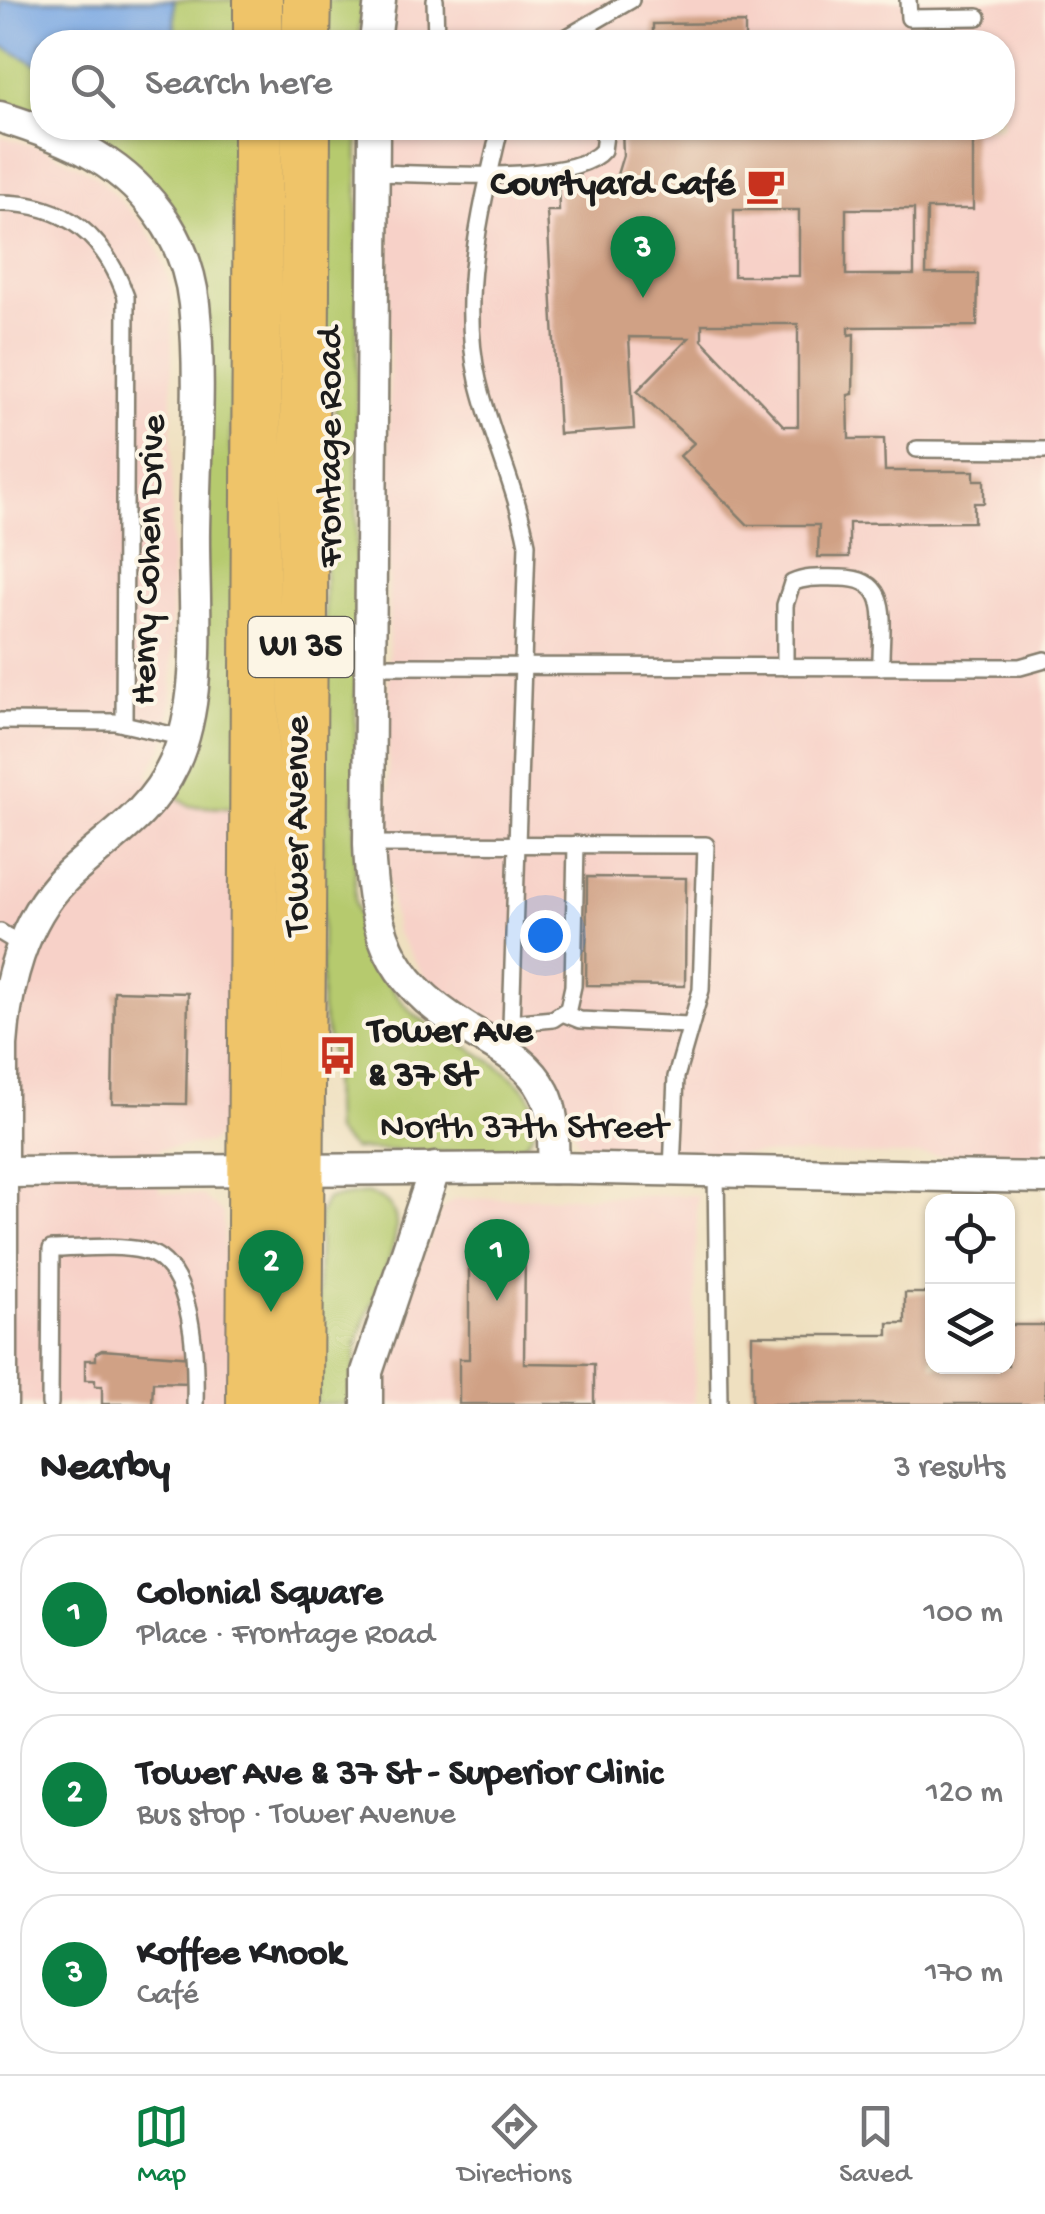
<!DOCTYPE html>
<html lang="en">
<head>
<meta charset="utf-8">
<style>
	:root { --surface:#fff; --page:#f2f2f2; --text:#202124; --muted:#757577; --line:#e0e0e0; --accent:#0b8043 }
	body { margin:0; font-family:"Gochi Hand",sans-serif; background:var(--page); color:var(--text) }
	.controls { position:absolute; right:30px; bottom:30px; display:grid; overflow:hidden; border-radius:20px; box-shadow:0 2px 8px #0004 }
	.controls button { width:90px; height:90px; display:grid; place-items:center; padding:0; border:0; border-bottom:2px solid var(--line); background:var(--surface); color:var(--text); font:50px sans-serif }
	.you { position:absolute; left:545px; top:935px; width:35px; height:35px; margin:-25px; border:8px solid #fff; border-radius:50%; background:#1a73e8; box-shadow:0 0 0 15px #1a73e833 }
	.badge { display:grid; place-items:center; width:65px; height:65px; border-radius:50%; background:var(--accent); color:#fff; font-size:32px; font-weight:700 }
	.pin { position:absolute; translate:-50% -82px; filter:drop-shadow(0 2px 5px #0008) }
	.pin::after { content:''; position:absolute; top:52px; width:35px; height:30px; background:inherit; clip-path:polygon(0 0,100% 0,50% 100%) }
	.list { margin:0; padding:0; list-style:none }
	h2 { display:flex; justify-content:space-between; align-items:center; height:130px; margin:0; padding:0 40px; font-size:42px }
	h2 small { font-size:32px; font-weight:400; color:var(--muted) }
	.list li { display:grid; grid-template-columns:65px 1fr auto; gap:30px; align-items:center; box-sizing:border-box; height:160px; margin:0 20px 20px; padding:0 20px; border:2px solid var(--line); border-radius:40px }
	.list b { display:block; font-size:38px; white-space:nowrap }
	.list p { margin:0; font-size:32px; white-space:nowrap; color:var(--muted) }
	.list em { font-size:32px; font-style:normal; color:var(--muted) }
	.icon { flex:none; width:55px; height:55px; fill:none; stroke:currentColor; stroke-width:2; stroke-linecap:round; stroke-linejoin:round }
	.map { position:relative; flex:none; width:1045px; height:1404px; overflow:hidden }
	.search { position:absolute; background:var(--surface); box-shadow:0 2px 8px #0004; left:30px; right:30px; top:30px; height:110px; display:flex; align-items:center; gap:25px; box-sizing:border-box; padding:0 35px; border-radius:40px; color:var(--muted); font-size:38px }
	.sheet { height:670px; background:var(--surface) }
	nav { display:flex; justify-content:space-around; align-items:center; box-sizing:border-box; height:140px; border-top:2px solid var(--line); background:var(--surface); font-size:28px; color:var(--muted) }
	nav a { display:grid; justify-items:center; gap:5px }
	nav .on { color:var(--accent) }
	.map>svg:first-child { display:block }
	.built { fill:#f7d1c8 }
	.green { fill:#b6ca6e; stroke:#697345; stroke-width:2.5 }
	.water { fill:#7aa8e3; stroke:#4b6280; stroke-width:2.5 }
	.building { fill:#d0a185; fill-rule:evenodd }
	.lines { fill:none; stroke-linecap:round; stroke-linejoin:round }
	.service-casing { stroke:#867e6e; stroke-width:20 }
	.minor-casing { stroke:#867e6e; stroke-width:35 }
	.primary-casing { stroke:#867e6e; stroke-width:52 }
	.service { stroke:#fff; stroke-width:15 }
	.minor { stroke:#fff; stroke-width:30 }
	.primary { stroke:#efc469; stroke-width:48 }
	.labels { text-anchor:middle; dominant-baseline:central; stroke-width:8; stroke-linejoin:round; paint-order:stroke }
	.shield { fill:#fcf5e5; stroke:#5f5d58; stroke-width:2.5 }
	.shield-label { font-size:35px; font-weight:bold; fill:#1c1c1c }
	.poi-label { font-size:38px; font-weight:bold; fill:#1c1c1c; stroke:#fcf5e5; text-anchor:end }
	.street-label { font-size:38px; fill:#1c1c1c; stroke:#fcf5e5 }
</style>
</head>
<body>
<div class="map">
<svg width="1045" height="1404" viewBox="0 0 1045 1404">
	<rect width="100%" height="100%" fill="#fcf5e5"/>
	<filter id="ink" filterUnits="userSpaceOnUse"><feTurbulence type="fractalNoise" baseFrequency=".01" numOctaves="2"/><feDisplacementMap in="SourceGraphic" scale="20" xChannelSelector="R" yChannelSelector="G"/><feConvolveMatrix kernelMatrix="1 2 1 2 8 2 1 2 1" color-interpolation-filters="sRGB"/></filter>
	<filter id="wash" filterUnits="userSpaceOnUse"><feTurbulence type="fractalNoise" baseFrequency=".0048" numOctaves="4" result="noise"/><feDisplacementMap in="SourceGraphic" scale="40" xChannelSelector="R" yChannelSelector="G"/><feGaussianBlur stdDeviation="2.25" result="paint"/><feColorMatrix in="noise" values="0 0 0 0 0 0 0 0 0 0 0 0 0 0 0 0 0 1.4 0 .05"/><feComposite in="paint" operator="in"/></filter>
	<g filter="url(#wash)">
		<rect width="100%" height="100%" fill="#efe0c0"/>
		<g class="built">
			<polygon points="396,0 1045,0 1045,1156 609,1153 588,1148 577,1141 556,1079 536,1050 452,1003 428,982 396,931 388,881 390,128 1002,128 1002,42 390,42"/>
			<polygon points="0,136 45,149 95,175 144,225 159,249 172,290 172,702 165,742 147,776 190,806 241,809 235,1121 209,1143 159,1149 159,1191 203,1196 223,1213 227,1303 240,1404 0,1404"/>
			<polygon points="697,1195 694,1404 383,1404 389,1340 442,1209 454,1199"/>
		</g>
		<g class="green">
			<polygon points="0,0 245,0 245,42 42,42 42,114 0,101"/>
			<polygon points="325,0 362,0 359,42 325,42"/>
			<polygon points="80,128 244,128 241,345 232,385 230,447 240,503 241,809 190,806 175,796 192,761 202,723 208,302 168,201 136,166"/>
			<path d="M324,128H358L355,902C364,943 381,981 411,1011C441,1041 549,1074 535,1127C530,1148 512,1151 493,1154L353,1149L334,1132L331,1052L321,1009L326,487L336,455V430L334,384L323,347Z"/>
			<path d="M365,1193C381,1197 395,1204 396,1223C398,1252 369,1305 360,1334C353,1357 354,1380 353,1404H316L319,1215L327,1199Z"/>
		</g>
		<polygon class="water" points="0,0 174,0 175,42 42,42 42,67 0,45"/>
		<g id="blocks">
			<g class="building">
				<polygon points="745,23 745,42 653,42 653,24"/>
				<path d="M622,128H973V209H927L926,274H978L977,326L849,327V335L854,334L853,394L848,395L849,439H884L885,471H974V480H984V503H974V522L849,523V557H818L819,525H748L680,456L694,443L637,391L689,338L629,337L634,429L559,434L547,211H559L558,175L579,174V191L616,178L623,155ZM846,209H914V275H846ZM734,210H799V276H734ZM702,324H798V426H784L702,340Z"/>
				<polygon points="587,877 686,878 685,986 586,985"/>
				<polygon points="114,991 188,993 186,1104 112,1103"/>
				<polygon points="469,1243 525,1244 524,1363 594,1364 594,1404 459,1404 459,1359 469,1359"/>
				<polygon points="905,1293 932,1293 932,1366 1008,1366 1008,1325 1045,1325 1045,1404 752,1404 752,1335 888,1335 888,1323 905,1323"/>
				<polygon points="102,1350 192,1357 192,1383 153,1382 152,1404 102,1404 102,1386 95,1386 95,1380 85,1380 85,1360 96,1360 96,1353"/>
			</g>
		</g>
	</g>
	<g filter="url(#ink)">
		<use href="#blocks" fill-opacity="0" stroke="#867e6e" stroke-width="2.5"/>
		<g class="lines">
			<defs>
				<g id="service">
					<polyline points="435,0 436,42"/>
					<polyline points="908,0 909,18 978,17"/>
					<polyline points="559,42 631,0"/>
					<path d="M500,128C481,209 459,296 478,380C491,436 516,487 527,544L510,1055"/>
					<path d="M373,173C421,173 574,186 603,150L606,128"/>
					<path d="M0,203C66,203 105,236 126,297L124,724"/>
					<polyline points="917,449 1045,450"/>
					<polyline points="371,666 1020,667 1045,660"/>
					<path d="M785,667V605L792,583C807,576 822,578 839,578C895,577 880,624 881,667"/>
					<polyline points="0,721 115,722 184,738"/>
					<polyline points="369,844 706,845 701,990 676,1077 672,1170"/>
					<polyline points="0,932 23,946"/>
					<polyline points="565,1014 580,1020 689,1025"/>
					<polyline points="511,1023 553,1019 568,1009 573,986 576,844"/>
					<polyline points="716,1171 719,1404"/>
					<path d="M50,1404L51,1249C80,1249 115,1244 144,1251C196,1263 196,1364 195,1404"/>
				</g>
				<g id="minor">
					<polyline points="375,42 380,0"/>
					<path d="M0,117C69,138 127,162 167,225C182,249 191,275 194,304C202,379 195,456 194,531C193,604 205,696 174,764C150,816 105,840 65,878C22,920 6,987 2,1045V1404"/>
					<path d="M374,128L369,844C373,945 393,986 481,1037C506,1051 531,1066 544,1092C556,1114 552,1143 554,1168"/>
					<polyline points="3,1172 554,1168 1045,1178"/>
					<polyline points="367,1404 367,1372 435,1168"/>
				</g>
				<g id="primary">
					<polyline points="258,42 258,0"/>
					<polyline points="306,42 307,0"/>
					<polyline points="251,1404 258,128"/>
					<polyline points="298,1404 306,128"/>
				</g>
			</defs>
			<use href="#service" class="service-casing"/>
			<use href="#minor" class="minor-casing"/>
			<use href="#primary" class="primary-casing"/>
			<use href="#service" class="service"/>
			<use href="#minor" class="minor"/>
			<use href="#primary" class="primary"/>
		</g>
	</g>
	<defs>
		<symbol id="cafe-bare" viewBox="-9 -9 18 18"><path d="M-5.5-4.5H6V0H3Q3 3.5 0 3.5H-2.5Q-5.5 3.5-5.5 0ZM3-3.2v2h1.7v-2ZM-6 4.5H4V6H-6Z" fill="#c8321e" stroke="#fcf5e5" stroke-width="2.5" paint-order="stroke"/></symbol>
		<symbol id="bus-bare" viewBox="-9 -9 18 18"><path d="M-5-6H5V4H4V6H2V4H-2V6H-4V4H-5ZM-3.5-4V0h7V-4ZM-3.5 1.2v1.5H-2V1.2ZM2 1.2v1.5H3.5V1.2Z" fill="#c8321e" stroke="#fcf5e5" stroke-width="2.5" paint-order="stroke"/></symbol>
	</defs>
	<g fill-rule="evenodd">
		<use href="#cafe-bare" x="738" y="158" width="55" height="55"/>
		<use href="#bus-bare" x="310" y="1028" width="55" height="55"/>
	</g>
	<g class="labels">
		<rect class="shield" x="248.5" y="617" width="105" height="60" rx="8"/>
		<g class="shield-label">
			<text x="301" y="647">WI 35</text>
		</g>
		<g class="poi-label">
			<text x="735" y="186">Courtyard Café</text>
			<text x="368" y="1033" text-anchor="start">Tower Ave<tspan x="368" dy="44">&amp; 37 St</tspan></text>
		</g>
		<g class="street-label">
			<text transform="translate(332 447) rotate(-90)">Frontage Road</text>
			<text transform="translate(151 560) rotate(-88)">Henry Cohen Drive</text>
			<text transform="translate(299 826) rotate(-90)">Tower Avenue</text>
			<text x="524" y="1129">North 37th Street</text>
		</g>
	</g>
</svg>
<div class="controls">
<button><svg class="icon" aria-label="locate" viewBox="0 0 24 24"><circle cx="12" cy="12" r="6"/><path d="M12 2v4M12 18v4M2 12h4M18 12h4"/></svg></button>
<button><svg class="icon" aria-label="layers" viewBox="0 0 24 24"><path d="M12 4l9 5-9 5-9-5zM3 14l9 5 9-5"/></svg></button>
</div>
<div class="you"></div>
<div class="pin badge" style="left:497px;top:1301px">1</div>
<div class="pin badge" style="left:271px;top:1312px">2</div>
<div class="pin badge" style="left:643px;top:298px">3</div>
<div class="search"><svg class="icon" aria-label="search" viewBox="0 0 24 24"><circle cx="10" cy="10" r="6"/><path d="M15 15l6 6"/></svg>Search here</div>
</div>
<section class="sheet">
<h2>Nearby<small>3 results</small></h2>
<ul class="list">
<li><span class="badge">1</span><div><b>Colonial Square</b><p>Place · Frontage Road</p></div><em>100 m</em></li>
<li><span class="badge">2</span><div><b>Tower Ave &amp; 37 St - Superior Clinic</b><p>Bus stop · Tower Avenue</p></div><em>120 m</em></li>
<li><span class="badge">3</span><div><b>Koffee Knook</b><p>Café</p></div><em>170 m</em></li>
</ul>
</section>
<nav>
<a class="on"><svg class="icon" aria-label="map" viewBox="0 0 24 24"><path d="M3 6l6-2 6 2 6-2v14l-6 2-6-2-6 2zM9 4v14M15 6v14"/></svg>Map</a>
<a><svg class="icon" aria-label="directions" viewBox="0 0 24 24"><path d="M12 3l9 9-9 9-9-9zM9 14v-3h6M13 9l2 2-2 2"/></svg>Directions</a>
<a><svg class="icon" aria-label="saved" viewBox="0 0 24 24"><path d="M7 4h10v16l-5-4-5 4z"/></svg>Saved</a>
</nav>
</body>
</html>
